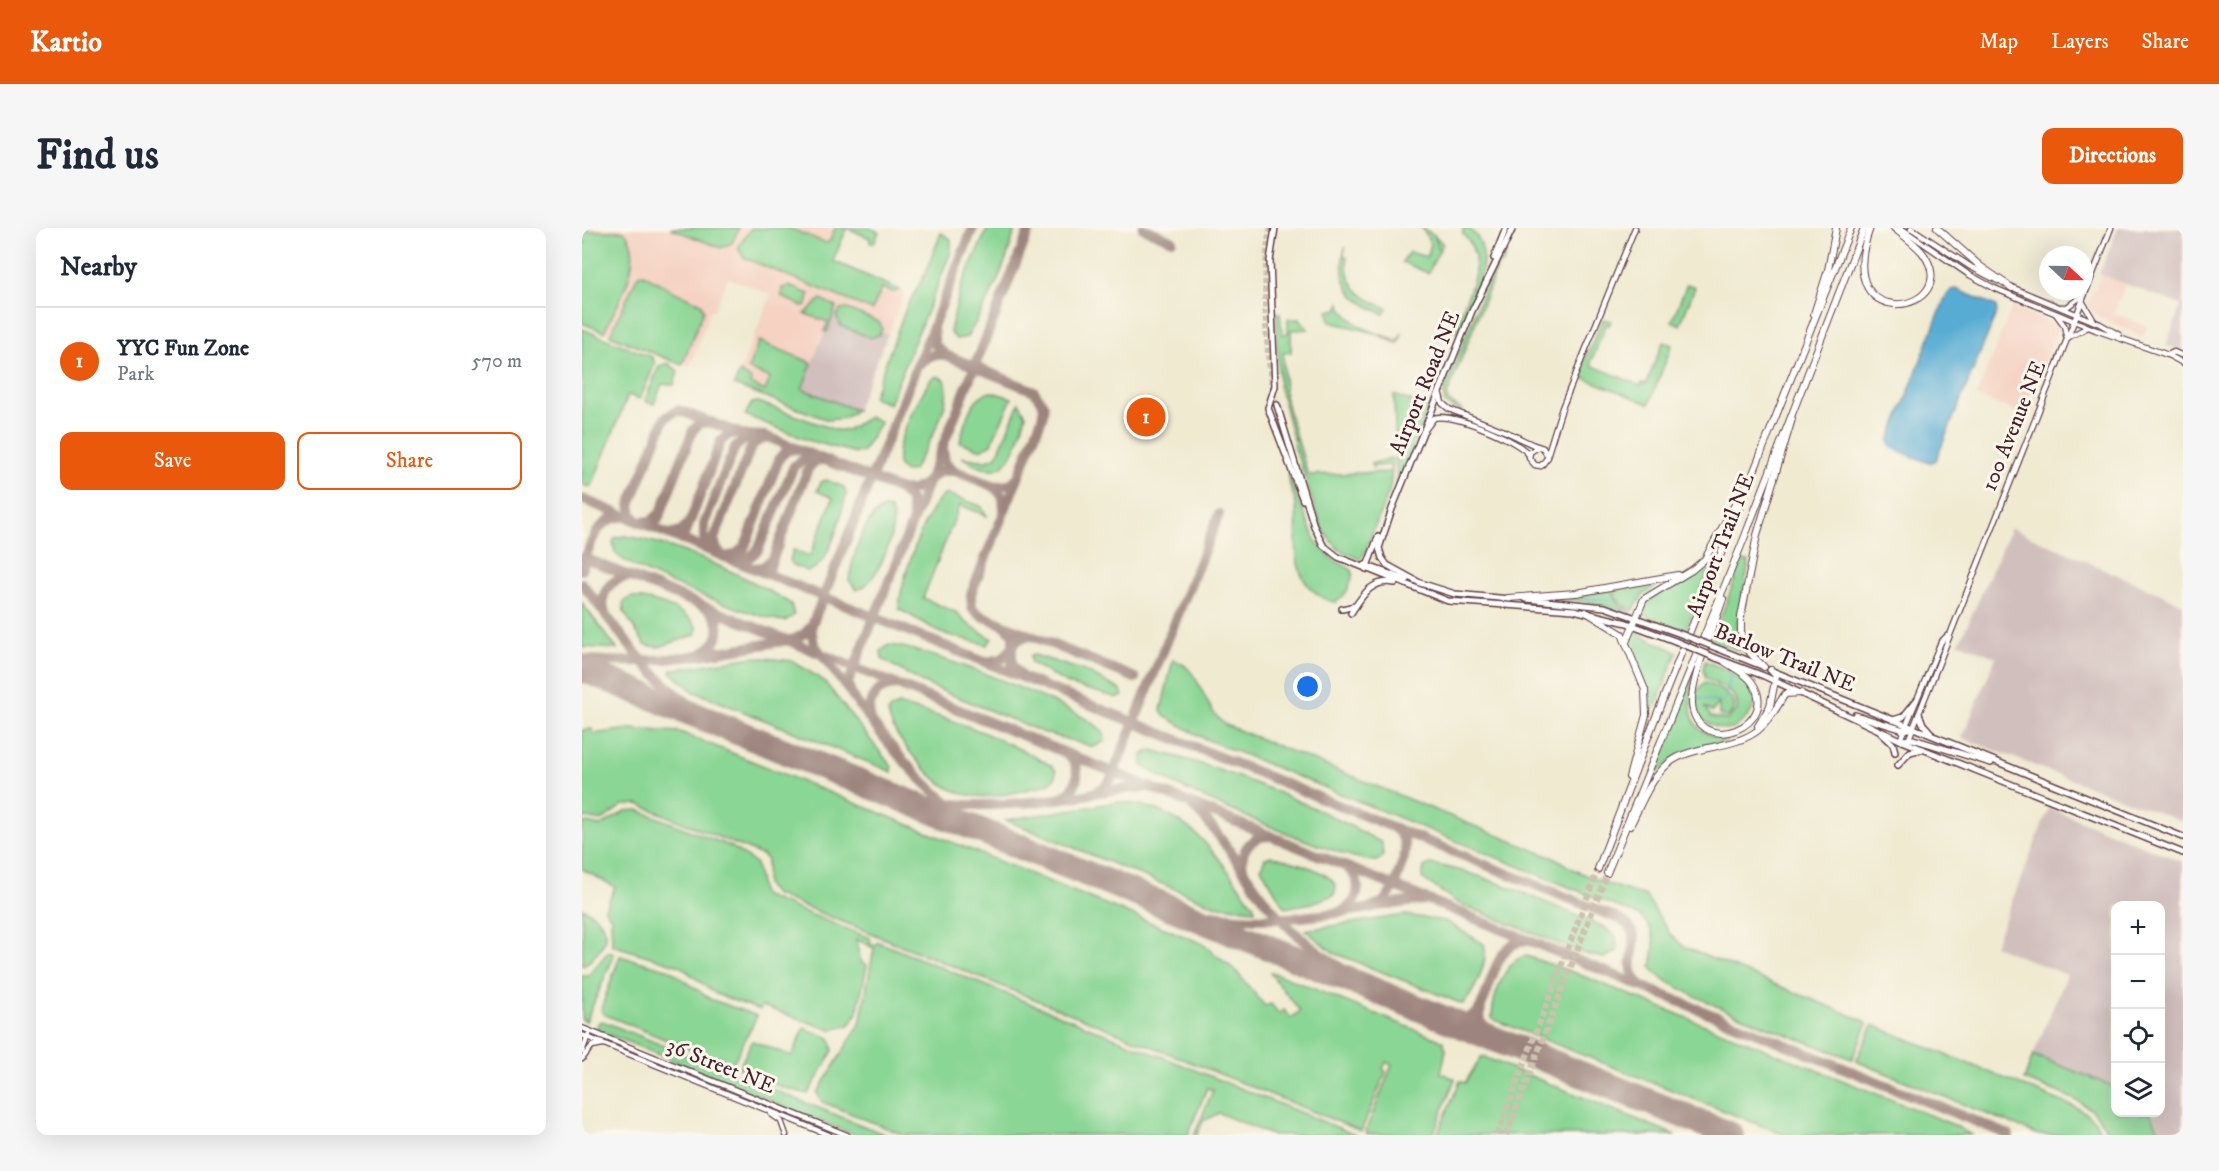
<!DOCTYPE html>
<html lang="en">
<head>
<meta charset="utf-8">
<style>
	:root { --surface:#fff; --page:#f6f6f7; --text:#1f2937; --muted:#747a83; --line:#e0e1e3; --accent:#ea580c }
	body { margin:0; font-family:"IM FELL DW Pica",serif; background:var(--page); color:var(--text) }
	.controls { position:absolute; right:18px; bottom:18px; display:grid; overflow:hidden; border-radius:12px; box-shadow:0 6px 24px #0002 }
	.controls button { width:54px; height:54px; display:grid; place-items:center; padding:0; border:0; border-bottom:2px solid var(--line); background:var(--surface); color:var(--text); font:30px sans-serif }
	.compass { position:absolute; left:1457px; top:18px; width:54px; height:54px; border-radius:50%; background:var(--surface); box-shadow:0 6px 24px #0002; rotate:112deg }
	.you { position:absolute; left:726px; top:459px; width:21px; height:21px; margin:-15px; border:4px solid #fff; border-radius:50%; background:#1a73e8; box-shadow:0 0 0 9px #1a73e833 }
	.badge { display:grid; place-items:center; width:39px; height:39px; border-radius:50%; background:var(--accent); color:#fff; font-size:20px; font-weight:700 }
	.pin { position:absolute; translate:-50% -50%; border:3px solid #fff; box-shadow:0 2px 6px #0006 }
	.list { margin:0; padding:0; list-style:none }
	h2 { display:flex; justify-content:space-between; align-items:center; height:78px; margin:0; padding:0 24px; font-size:26px }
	h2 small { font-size:20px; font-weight:400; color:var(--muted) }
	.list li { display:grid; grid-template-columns:39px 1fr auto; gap:18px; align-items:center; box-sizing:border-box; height:108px; padding:0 24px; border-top:2px solid var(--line) }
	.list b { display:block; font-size:22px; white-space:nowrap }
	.list p { margin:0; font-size:20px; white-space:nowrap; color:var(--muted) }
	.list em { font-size:20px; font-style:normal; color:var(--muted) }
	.actions { display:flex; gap:12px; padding:18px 24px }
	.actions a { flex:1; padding:14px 0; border:2px solid var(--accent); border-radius:12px; text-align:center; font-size:21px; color:var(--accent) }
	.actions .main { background:var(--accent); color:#fff }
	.icon { flex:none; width:33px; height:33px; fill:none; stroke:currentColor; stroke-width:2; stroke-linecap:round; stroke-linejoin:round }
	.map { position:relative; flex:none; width:1601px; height:907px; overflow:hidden; border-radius:12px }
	header { display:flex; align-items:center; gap:36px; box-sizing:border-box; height:84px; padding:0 30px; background:var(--accent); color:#fff }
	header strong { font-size:28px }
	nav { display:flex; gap:33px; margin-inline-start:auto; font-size:21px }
	.intro { display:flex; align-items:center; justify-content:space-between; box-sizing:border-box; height:144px; padding:0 36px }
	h1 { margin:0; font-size:42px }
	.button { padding:15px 27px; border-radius:12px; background:var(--accent); color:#fff; font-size:21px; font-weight:700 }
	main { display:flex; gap:36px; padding:0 36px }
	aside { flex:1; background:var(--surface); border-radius:12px; box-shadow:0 6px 24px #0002 }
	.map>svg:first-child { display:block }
	.built { fill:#f5d2c2 }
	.industrial { fill:#d1bfbd }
	.green { fill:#8ad694; stroke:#6a7a60; stroke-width:1.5 }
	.water { fill:#56acd3; stroke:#50667f; stroke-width:1.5 }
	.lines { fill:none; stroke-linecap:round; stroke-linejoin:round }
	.stream { stroke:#56acd3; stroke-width:1.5 }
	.taxiway { stroke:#9d847e; stroke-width:10 }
	.runway { stroke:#9d847e; stroke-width:26 }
	.major-tunnel { stroke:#cfc1b0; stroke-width:5; stroke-dasharray:5 2.5; stroke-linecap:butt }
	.highway-tunnel { stroke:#cfc1b0; stroke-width:6; stroke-dasharray:6 3; stroke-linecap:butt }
	.minor-casing { stroke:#633d44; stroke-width:7 }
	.major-casing { stroke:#633d44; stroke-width:8 }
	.highway-casing { stroke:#633d44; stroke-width:8 }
	.minor { stroke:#fff; stroke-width:4.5 }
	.major { stroke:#fff; stroke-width:5 }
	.highway { stroke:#fff; stroke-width:6 }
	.major-bridge-casing { stroke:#633d44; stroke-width:8; stroke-linecap:butt }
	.major-bridge { stroke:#fff; stroke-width:5 }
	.labels { text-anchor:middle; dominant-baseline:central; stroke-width:6; stroke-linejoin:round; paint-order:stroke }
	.street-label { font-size:22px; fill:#4a1f2b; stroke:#fbf7ec }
</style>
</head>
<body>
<header>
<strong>Kartio</strong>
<nav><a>Map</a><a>Layers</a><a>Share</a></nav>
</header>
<div class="intro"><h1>Find us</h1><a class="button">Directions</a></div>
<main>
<aside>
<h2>Nearby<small></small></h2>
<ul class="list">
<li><span class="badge">1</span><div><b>YYC Fun Zone</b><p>Park</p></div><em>570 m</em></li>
</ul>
<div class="actions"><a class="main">Save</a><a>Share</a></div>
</aside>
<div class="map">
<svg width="1601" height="907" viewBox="0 0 1601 907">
	<rect width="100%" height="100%" fill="#fbf7ec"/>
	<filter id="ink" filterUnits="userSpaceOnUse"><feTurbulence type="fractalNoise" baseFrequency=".0167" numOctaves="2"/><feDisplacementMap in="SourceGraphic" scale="12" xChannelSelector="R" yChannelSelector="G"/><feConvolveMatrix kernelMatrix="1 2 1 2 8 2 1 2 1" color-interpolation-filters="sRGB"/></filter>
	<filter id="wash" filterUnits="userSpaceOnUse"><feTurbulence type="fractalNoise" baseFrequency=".008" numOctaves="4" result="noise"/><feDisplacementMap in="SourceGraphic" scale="24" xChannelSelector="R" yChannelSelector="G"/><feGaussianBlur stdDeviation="1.35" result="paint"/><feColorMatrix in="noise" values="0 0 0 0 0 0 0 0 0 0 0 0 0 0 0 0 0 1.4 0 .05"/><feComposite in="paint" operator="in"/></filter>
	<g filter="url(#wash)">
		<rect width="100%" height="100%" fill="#f0ead1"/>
		<g class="built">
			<polygon points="0,0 259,0 246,33 323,65 306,106 250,83 219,161 274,182 262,190 246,192 152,157 189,67 170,59 146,50 132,82 129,82 108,139 0,95"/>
			<polygon points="1520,45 1544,55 1532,85 1565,98 1561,109 1516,88 1505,77"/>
			<polygon points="1431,77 1477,99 1440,186 1394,168"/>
		</g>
		<g class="industrial">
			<polygon points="1536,0 1601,0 1601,123 1584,118 1599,77 1517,46"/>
			<polygon points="251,83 306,106 274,182 219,161"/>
			<polygon points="1429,300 1601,376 1601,594 1380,510 1414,429 1377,415"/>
			<polygon points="1467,580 1601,634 1601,907 1580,907 1571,885 1578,884 1578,678 1534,678 1533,859 1451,827 1485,747 1412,718"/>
		</g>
		<g class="green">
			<polygon points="88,0 157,0 150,15 139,20"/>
			<polygon points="169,0 207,0 244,15 248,13 253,0 288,0 297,4 292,15 288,14 288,10 265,0 251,33 318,62 311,64 300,60 290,82 162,30 156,20"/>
			<path d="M406,0H433C424,40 406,74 385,109L374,111L368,104L369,99L379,58Z"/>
			<polygon points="840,0 852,7 856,19 853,8 861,16 857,23 855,19 857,23 846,45 820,34 827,24 845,29 849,16"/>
			<path d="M885,0C921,22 887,77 876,105L869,100L870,97L873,98C885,68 908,33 881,6V1Z"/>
			<path d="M0,3H42C66,29 34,78 22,104L0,95V16L4,15L0,14Z"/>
			<polygon points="359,5 369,11 369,24 307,176 291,169 324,80 344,44"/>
			<polygon points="931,8 920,36 917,35 865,167 865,172 880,182 879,184 863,176 861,165 904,57"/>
			<path d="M763,19L762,28L765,29C763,57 780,71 805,80L802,86C770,73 754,56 763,19Z"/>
			<polygon points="61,46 93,64 119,75 122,82 100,137 28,107 56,47"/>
			<polygon points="1105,56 1113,59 1098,97 1090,93"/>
			<polygon points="207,58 227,66 225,77 220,78 200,69 200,60"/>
			<polygon points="239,71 254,79 245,104 242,103 246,94 223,86"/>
			<path d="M758,75C766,98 794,106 816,112L820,105L816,116L793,105L748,94L746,83L756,81Z"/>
			<polygon points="265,81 297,94 300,100 298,106 289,110 259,98 255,89 258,82"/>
			<polygon points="694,85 698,85 700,107 706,105 706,91 718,91 726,101 709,102 709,124 701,125 703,169 714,209 711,210 697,156"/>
			<polygon points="1021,91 1029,93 1027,97 1024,97 1009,134 1011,138 1059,158 1060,155 1064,156 1081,114 1090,117 1067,176 1000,149 998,143"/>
			<polygon points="0,101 70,129 73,135 58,171 46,167 10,257 6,259 0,256"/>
			<polygon points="177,113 230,135 220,161 274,182 262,190 246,192 152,157 158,144 170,152 169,156 183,163 188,150 166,141"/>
			<polygon points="86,135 96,143 92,157 80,156 72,176 63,173 77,138"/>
			<path d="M355,148L363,152C372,175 343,222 331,242L323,244L318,240C307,220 338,169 349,151Z"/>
			<path d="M410,164L430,170L409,216L399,222L378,214C382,197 389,165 410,164Z"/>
			<polygon points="812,167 836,176 848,176 815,259"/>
			<polygon points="176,174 253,202 265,202 287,189 299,194 281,223 274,225 225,212 163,187 170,175"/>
			<path d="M437,175L444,187C433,226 424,261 380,229L403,233L415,228Z"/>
			<polygon points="715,210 726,247 808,244 809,237 793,238 791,240 789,236 808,230 811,232 808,261 781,328 777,331 756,321 741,303 713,220 711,211"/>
			<path d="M707,247L733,312L750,331L770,342C772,351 764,368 754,374C747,374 740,370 734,365C706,344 717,308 714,278C713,267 705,256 707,247Z"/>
			<path d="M244,252L262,259L264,266C260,285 247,341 225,343L211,337L208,332L211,322L228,328L251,270L235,263L239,254Z"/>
			<path d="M365,266L399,278L405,288L378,277L341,370L376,385L383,394L410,411L405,417L359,405L317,381C317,358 344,274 365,266Z"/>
			<path d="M302,280L308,281C319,297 295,358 275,362L267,352C270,332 282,288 302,280Z"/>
			<path d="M44,308C95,316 165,348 209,376L212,387L203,393C176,391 51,344 33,325L31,313L35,309Z"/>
			<polygon points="1139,310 1103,404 1058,385 1065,372 1120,339"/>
			<polygon points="1160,333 1167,334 1155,396 1159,423 1129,414"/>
			<path d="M1080,354L1061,367L1051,382C1042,378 1032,373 1033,362Z"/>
			<polygon points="1030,362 1037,377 1050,385 1003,373 968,370"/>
			<path d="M49,369C70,372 104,380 115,400L113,407L77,419L63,417L42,384L41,375Z"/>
			<polygon points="0,375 35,421 0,419"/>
			<polygon points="1050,403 1095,424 1066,498 1067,469 1047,418"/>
			<path d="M307,417C341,419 495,478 518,501C522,504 523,508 523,513L512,519L460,504L339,454L300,431L299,423Z"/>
			<polygon points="452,427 503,443 539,462 541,468 536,470 486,456 449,435 448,428"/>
			<polygon points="172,429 211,433 242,453 310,539 310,544 111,463 89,444 90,442"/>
			<path d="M591,432C620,439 619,480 644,497L979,633C991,645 1046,664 1063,667L1088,706L1102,719L1283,793L1285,797L1270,831C1235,817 1083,765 1069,739C1073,718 1076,704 1058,688L621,510L582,488L579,482Z"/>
			<path d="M1123,433C1157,446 1200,467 1151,501C1121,504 1097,473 1123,455C1137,460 1166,474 1145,489L1137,487V475L1130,484L1122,479L1129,489L1145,492L1155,482C1158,462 1136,459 1123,450L1121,440Z"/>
			<path d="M1114,438C1107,468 1099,509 1144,509L1145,513L1099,525L1070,549Z"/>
			<path d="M316,477C371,490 422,511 470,538L474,543L473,550C467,558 453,559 444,562C388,576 364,569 328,524C319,513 308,499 306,484L309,480Z"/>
			<polygon points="10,501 12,506 47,501 98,504 619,715 653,742 683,778 689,776 697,786 702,782 709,790 718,783 688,745 690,744 861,813 864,822 859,845 873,851 851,907 785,906 784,902 810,837 804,834 801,841 804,844 779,903 192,666 184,657 185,632 180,627 56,576 41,577 19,593 0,589 0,502"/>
			<path d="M570,522C645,541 732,576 800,615L801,628C798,631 798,632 794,633C766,635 584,557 560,537V527Z"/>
			<path d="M536,574C608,579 632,625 672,678L673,682L632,677L424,592Z"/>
			<polygon points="56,582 150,619 174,636 180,667 288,710 289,716 293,717 296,714 774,907 689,907 637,885 621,893 615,907 612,907 631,862 625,860 606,907 322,907 240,874 235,865 278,796 292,720 274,711 279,734 285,737 275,785 267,797 249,802 180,778 178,782 134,766 98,738 30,717 29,690 23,681 33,659 0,641 0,594 18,598 44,583"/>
			<path d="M689,628C705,632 749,642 754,659L752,667L730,675L703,680L679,640L683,630Z"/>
			<path d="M848,636C902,644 967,677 1020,698L1034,708L1035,723L1022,730L1003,726L876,675L840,650L842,639Z"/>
			<path d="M0,680C34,697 27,718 1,738Z"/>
			<path d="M823,687L863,693L902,716C907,734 893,763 881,776L752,725L723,702Z"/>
			<polygon points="26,724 32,726 30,732 4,793 0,792 0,746 5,749"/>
			<polygon points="38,728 88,742 128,771 175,788 151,835 146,837 21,786 19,781"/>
			<path d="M944,728L996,746L1372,897L1389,907H1203L910,791C910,771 922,732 944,728Z"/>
			<polygon points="20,793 304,907 273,907 188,873 188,870 182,870 14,801 17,794"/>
			<polygon points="1291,797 1498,881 1513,893 1519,907 1457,907 1274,833"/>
			<polygon points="222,800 248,810 251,823 226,866 202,860 157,840 170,813 210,828"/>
			<path d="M1451,827L1533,859L1534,884L1569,885L1579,907H1526C1516,872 1472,864 1442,852Z"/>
			<polygon points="899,829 902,829 1093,907 855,907 878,853 883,855"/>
		</g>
		<polygon class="water" points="1374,61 1414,78 1415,84 1354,232 1347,235 1310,220 1307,213 1363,70 1369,62"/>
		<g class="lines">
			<g class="stream">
				<polyline points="1003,370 1031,372"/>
				<polyline points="1114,470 1134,474"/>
				<polyline points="1141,476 1150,444"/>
			</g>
			<g class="taxiway">
				<polyline points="561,0 590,12"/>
				<polyline points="364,127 452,163 462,178 460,190 389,366 390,380 398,387 553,450"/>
				<polyline points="337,136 350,127 364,127 353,117 351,101"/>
				<polyline points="373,243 411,258"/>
				<polyline points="347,252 359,243 373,243 363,234 361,219"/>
				<path d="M0,271L1035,690C1073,708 1033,735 1059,757"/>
				<polyline points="422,282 421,269 411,258 427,257 436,249"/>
				<polyline points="77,286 69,293 57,294 50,287 48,277 83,190 96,182 162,207 183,208 318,262"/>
				<polyline points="331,289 328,272 318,262 332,262 345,254"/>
				<polyline points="76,292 111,202 118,195 130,194"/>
				<polyline points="104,304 139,213 147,206 157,205"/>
				<polyline points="87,306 98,304 105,297"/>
				<polyline points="161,320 153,327 142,329 135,322 132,311 170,217 184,209"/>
				<polyline points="132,324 122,312 122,296 153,219 168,207"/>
				<polyline points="160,326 198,229 206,222 216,221"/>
				<polyline points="0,329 1427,907"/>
				<polyline points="154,332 168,329 176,322 212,238 224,230 236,229"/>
				<polyline points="188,338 226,241 231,235 241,232"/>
				<polyline points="171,340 181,339 189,332"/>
				<path d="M0,342C6,320 15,287 43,289"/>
				<path d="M0,355C38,406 76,463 135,493C161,506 189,516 216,527"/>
				<path d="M23,385C16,365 29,349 49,349"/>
				<polyline points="423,398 431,406 431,417 439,410 449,408"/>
				<path d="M122,424C139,414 141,396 128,382"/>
				<path d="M0,431C70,440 144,422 213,411L223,405L230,397"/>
				<polyline points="405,434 420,431 430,420 430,436 439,448"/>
				<polyline points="267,463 232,416 229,399 391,0"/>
				<path d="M289,492C283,473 295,457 316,457"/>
				<path d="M295,561C362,581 406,580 475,571C494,568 518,569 529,551L637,286"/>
				<polyline points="516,564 563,559"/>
				<path d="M480,569C498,560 500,538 485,526"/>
				<path d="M610,578C635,599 664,649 686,676C719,718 761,742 806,768"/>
				<path d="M428,615C351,573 322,537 270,468L266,455L448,0"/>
				<path d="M661,641C657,622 669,608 688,608"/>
				<path d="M585,678C651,694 694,694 761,684C773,682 791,682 801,674C811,666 815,650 819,638C825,624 826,612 813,601"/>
				<polyline points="795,678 842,672"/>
				<path d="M760,683C778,674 781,654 766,640"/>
				<path d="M899,779C896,795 902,804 914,812"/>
				<path d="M864,792L879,794L894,786C911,765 910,712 946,713"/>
			</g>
			<polyline class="runway" points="0,441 1149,907"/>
		</g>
	</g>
	<g filter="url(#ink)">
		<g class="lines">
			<path class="major-tunnel" d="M688,0C679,36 682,143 695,177"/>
			<g class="highway-tunnel">
				<polyline points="915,907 1016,641"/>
				<polyline points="924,907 1025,645"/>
			</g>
			<defs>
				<g id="minor">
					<polyline points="1319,0 1386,46 1412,60 1514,102 1586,127 1601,135"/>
					<polyline points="1329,0 1389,39 1416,53"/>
					<polyline points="1429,59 1518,96 1537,107"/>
					<polyline points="1500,73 1512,93"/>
					<polyline points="1479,79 1485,79 1500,68"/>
					<polyline points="1474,86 1482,97 1484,107"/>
					<polyline points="1485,110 1506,99"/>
					<polyline points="1586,127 1592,124 1601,128"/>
					<path d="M858,167L860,175L867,181C888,190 910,197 931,207C944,213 946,216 961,220L966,229L959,238L953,237L947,230L948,224L956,219"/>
					<path d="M843,202L852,190C869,184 937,212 947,227"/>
					<polyline points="966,225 980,180 1053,0"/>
					<polyline points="1318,512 1359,414 1365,408"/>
					<polyline points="1326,513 1529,0"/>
					<polyline points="0,800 265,907"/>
					<polyline points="0,807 247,907"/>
					<polyline points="0,824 6,807"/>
					<polyline points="0,831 10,818 21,816"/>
					<polyline points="189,886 199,893 204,907"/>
				</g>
				<g id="major">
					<polyline points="693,0 688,33 693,158 686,180 721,272"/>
					<polyline points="912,30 924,0"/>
					<polyline points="695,177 732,298 741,317 756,329 866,373 992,382 1045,395 1093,413"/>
					<polyline points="783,337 825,352"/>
					<polyline points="784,341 796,309"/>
					<polyline points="928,371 873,366 838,355 805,337 800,330 797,320 810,281 890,83 931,0"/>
					<polyline points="944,371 1023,379 1096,405"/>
					<polyline points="760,381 773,378"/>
					<path d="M769,385C780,368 790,350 813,355"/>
					<polyline points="1137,421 1180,438"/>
					<polyline points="1134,430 1182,448 1318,512 1601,625"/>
					<polyline points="1188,442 1601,609"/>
					<polyline points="1337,486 1341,496 1349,505"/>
					<polyline points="1273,487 1322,502 1331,500"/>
					<polyline points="1311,492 1321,489 1334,473"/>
					<polyline points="1299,505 1311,516 1313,524"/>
					<polyline points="1318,512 1331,511 1409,535"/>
					<polyline points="1316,537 1328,524 1341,521"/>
				</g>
				<g id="highway">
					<path d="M1288,0C1247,111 1386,84 1340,24C1332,15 1321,7 1312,0"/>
					<polyline points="1355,0 1398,38 1430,60"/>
					<polyline points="1232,86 1246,42 1254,0"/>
					<polyline points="926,370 994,365 1096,347"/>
					<path d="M1141,371C1133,397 1108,450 1110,476C1115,531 1202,498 1169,453C1163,445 1152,440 1143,434"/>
					<polyline points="1004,384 1040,406 1063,462 1064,487 1047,549"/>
					<polyline points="1044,414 1062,371 1110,342 1123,331 1162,260"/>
					<polyline points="1182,439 1163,420 1159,408 1159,389 1175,307 1210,191"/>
					<polyline points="1176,498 1188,478 1194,448 1189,442"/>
					<path d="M1048,598C1059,576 1068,551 1087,535C1112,516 1149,522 1175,503C1188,493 1194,480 1203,466L1219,465"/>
					<polyline points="1016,641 1071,496 1269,0"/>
					<polyline points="1025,645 1161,313 1282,0"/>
				</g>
			</defs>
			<use href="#minor" class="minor-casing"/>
			<use href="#major" class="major-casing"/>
			<use href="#highway" class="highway-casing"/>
			<use href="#minor" class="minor"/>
			<use href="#major" class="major"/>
			<use href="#highway" class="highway"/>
			<defs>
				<g id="major-bridge">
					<polyline points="1096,405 1137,421"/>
					<polyline points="1093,413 1134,430"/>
				</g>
			</defs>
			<use href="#major-bridge" class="major-bridge-casing"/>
			<use href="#major-bridge" class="major-bridge"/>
		</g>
	</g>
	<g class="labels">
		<g class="street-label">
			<text transform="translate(843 155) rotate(-68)">Airport Road NE</text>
			<text transform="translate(1432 198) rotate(-68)">100 Avenue NE</text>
			<text transform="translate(1139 317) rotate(-69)">Airport Trail NE</text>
			<text transform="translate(1203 430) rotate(22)">Barlow Trail NE</text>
			<text transform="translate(139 838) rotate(22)">36 Street NE</text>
		</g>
	</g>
</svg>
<div class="controls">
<button>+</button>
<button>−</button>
<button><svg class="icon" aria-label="locate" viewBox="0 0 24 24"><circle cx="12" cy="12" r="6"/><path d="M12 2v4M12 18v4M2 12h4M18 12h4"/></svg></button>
<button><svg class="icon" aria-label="layers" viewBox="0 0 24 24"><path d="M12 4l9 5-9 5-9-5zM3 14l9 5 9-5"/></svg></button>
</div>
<svg class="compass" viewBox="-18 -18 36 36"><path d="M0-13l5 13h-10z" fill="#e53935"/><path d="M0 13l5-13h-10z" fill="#747a83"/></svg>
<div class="you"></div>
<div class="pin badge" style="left:564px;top:189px">1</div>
</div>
</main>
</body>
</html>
